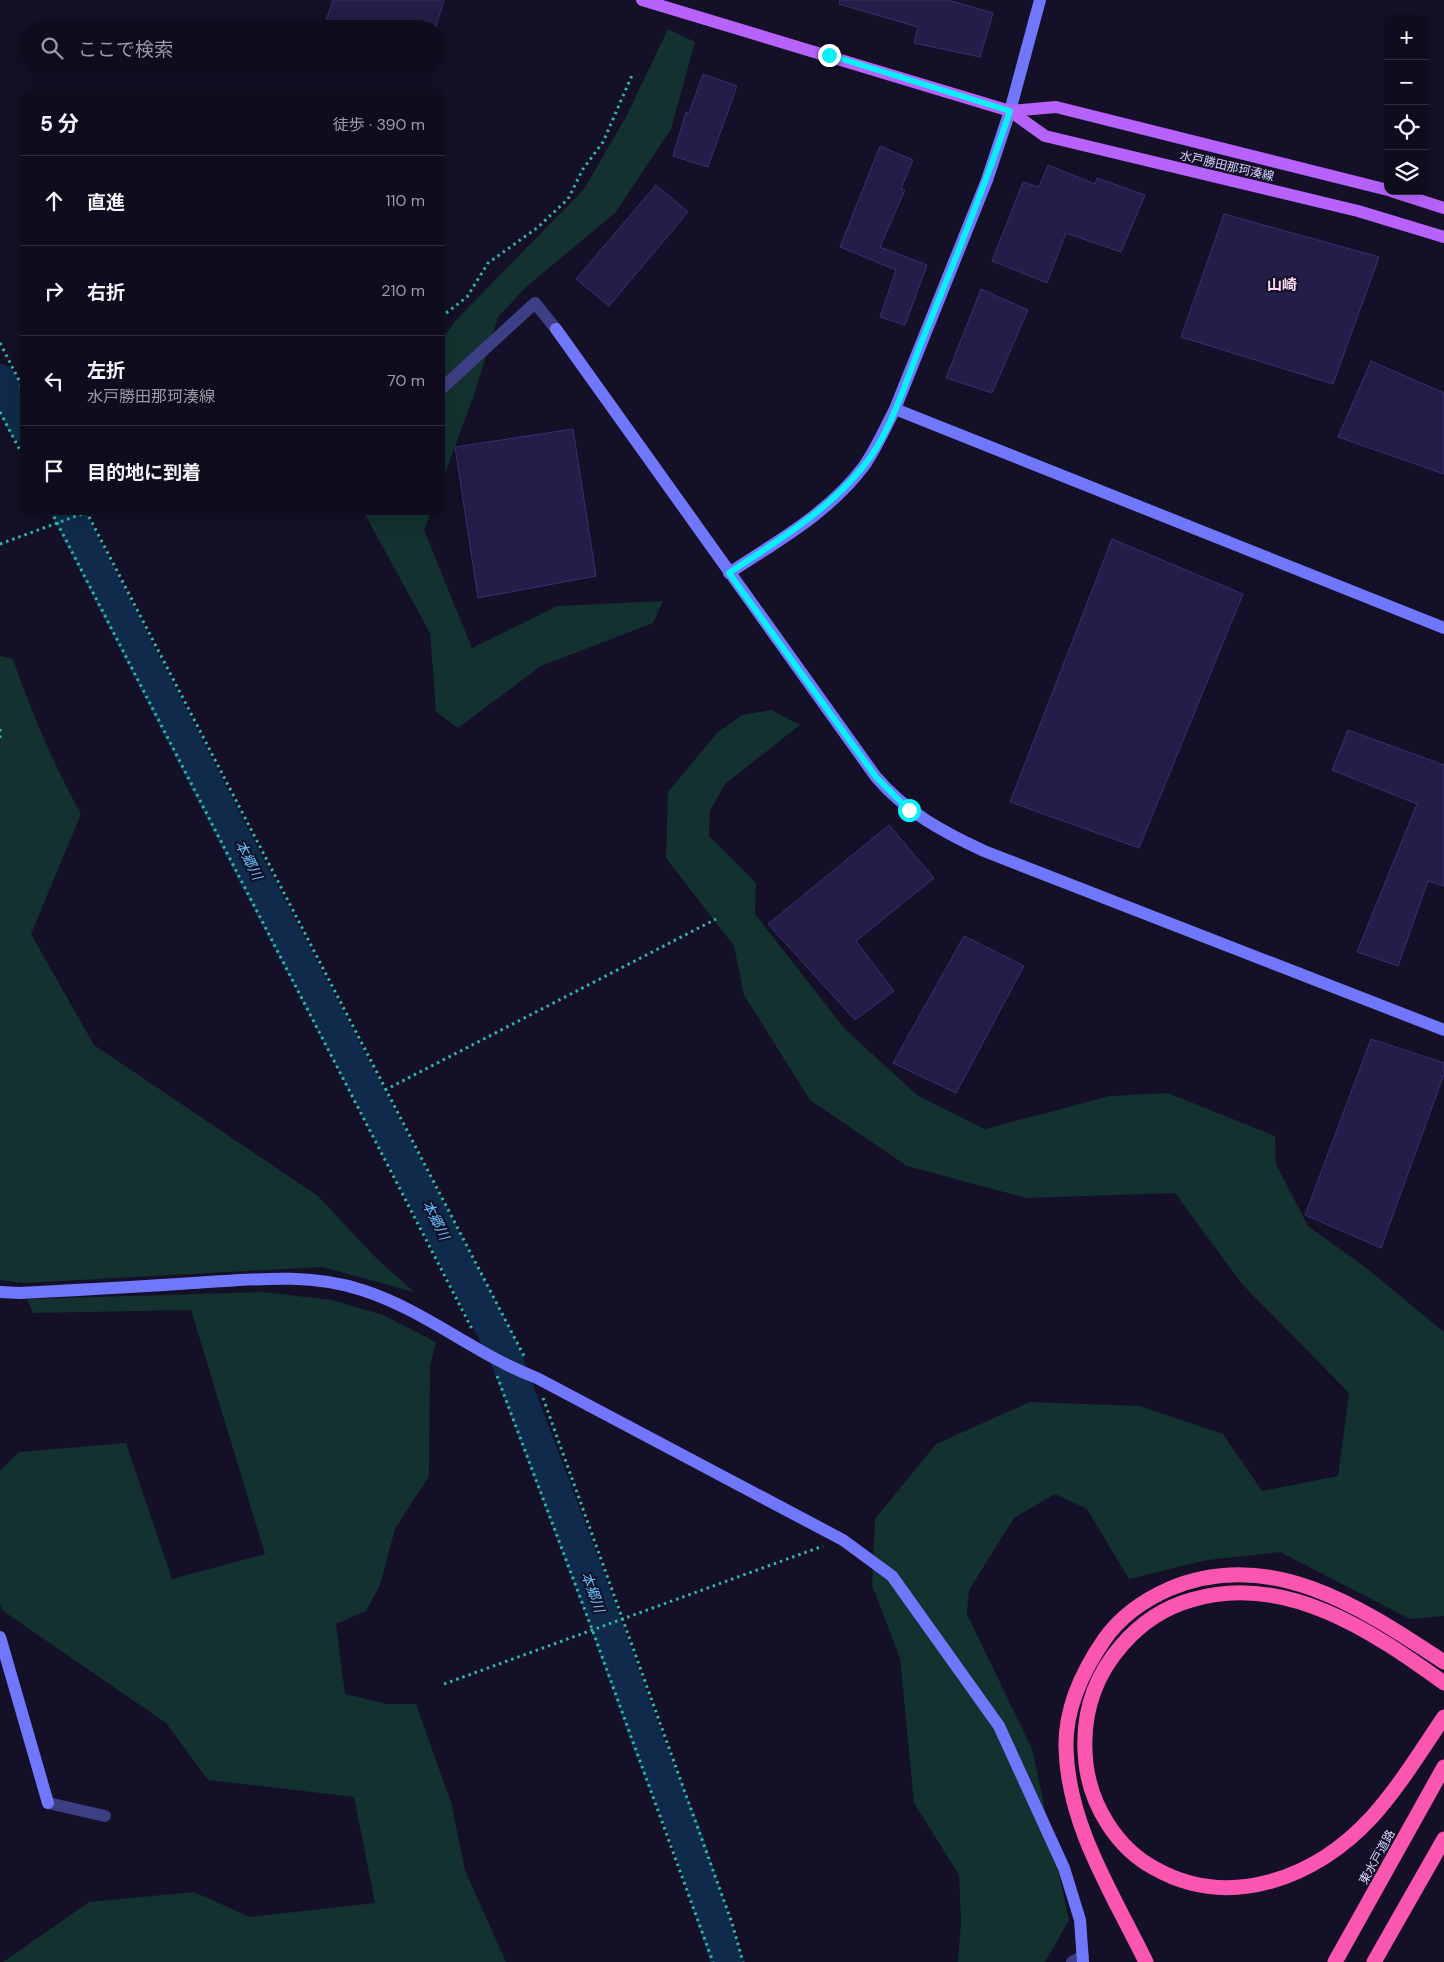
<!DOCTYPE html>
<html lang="ja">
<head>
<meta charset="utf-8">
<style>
	:root { --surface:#0e0c1d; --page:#1c1a2a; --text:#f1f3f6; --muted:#9b9ba4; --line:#2e2c3b }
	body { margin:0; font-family:"DM Sans","Noto Sans JP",sans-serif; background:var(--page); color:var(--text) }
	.controls { position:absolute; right:15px; top:15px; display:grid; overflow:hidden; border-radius:10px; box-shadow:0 5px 20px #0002 }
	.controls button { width:45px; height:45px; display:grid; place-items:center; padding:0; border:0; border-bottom:1px solid var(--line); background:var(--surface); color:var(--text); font:25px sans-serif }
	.stop { position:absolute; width:15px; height:15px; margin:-11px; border:4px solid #09f0f8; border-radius:50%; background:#fff }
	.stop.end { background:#09f0f8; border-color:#fff; box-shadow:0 1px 5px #0008 }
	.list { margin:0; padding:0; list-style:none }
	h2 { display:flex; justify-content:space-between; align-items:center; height:65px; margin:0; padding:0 20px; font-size:21px }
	h2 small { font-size:16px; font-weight:400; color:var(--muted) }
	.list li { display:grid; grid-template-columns:32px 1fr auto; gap:15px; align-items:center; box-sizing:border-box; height:90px; padding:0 20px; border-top:1px solid var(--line) }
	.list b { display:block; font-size:19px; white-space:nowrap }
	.list p { margin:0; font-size:16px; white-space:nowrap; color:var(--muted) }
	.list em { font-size:16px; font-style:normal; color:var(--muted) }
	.icon { flex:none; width:28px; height:28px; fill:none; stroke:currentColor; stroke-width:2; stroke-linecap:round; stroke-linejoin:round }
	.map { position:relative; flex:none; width:1444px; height:1962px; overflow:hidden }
	.search { position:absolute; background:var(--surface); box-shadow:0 5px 20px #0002; left:20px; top:20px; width:425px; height:55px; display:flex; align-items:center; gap:12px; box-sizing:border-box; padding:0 18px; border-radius:28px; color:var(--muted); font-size:19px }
	.panel { position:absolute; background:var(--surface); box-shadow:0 5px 20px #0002; left:20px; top:90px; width:425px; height:425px; border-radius:10px }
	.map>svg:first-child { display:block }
	.green { fill:#13312e }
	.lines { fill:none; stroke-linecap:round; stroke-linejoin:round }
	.river { stroke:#102a4b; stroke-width:32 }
	.building { fill:#231d47; stroke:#383072 }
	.path { stroke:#33b6a5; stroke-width:3; stroke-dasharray:2.5 4; stroke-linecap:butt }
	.street { stroke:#3d3f84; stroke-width:12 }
	.secondary { stroke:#7177fb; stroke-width:12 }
	.primary { stroke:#b762fa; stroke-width:12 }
	.highway { stroke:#fa56b0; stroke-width:15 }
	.route { stroke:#09f0f8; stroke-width:6 }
	.labels { text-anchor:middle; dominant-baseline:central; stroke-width:4; stroke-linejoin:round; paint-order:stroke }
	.street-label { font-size:12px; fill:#d9d7fe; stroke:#131027 }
	.water-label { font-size:14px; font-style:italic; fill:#68c1fb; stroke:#131027 }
	.quarter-label { font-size:15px; font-weight:bold; fill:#fed9f3; stroke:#131027 }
</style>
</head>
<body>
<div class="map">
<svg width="1444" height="1962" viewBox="0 0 1444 1962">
	<rect width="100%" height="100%" fill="#131027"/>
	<g class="green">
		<polygon points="668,29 695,42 671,129 615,213 526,287 498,317 474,395 441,484 441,341 456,320 584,189 627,115"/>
		<polygon points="363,511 431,511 424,530 472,648 557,606 663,601 653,623 541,666 458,728 436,712 430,633"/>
		<path d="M0,656L13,659C33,716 52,761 81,814L31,934L94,1045L318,1196L375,1257L414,1292L322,1267L24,1283L0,1280Z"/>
		<polygon points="772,710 800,725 725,784 710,811 709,836 756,883 755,914 844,1028 918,1096 985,1129 1110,1096 1168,1093 1275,1136 1276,1164 1308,1226 1365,1267 1444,1332 1444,1616 1410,1619 1280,1552 1208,1560 1129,1579 1087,1509 1055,1494 1014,1518 969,1590 967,1614 1032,1749 1069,1920 1045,1962 958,1962 961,1921 959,1875 914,1803 900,1658 872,1585 875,1519 936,1444 1030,1402 1140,1406 1223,1434 1262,1491 1338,1476 1349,1393 1242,1284 1175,1193 1026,1198 907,1166 810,1100 744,995 734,946 666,858 668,792 717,733 742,715"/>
		<polygon points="263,1292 332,1300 383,1315 436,1342 430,1367 429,1476 395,1529 380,1585 366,1611 336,1624 345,1694 386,1704 416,1704 451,1802 465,1870 506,1962 3,1962 89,1902 194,1892 250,1917 375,1903 354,1797 208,1780 166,1723 3,1611 0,1604 0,1471 19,1452 126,1443 172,1579 265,1554 191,1310 33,1313 27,1299"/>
	</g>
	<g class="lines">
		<g class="river">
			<polyline points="0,380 24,426"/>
			<polyline points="67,511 246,860 503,1350 601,1611 650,1748 687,1838 727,1962"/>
		</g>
	</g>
	<g class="building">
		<polygon points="333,0 444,0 435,29 323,29"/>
		<polygon points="840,0 948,0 993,13 980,57 914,43 918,27 839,4"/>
		<polygon points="703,74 737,86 708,167 673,156 686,112 689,113"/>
		<polygon points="880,146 913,160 901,189 905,190 880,247 927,265 905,325 880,317 896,270 840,247"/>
		<polygon points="1048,165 1095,184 1097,178 1145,195 1121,252 1066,233 1047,283 992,261 1023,182 1039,187"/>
		<polygon points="656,185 688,212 609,306 576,279"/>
		<polygon points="1224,214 1379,257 1333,384 1181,337"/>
		<polygon points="981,289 1028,310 992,393 946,378"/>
		<polygon points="1371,361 1444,393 1444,474 1338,437"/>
		<polygon points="573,429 596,576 478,598 455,447"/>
		<polygon points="1112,539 1243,594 1139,848 1010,802"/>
		<polygon points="1348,730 1444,765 1444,886 1428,881 1398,966 1357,952 1417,804 1332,770"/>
		<polygon points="889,825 934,878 856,941 894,991 855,1020 768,924"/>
		<polygon points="964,936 1024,966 956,1093 893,1063"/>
		<polygon points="1371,1039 1444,1063 1444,1074 1381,1248 1305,1215"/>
	</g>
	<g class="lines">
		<g class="path">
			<polyline points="441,317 467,297 488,263 537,228 568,199 583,169 603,142 633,73"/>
			<polyline points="0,343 24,390"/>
			<polyline points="0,412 24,458"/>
			<polyline points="51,511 472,1329"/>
			<polyline points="86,511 524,1356"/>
			<polyline points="0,544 90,511"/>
			<polyline points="0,729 0,741"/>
			<polyline points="385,1090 716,919"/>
			<polyline points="497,1376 592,1629 713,1962"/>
			<polyline points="543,1398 732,1923 743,1962"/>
			<polyline points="444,1684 823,1546"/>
		</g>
		<g class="street">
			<polyline points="441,389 535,303 556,329"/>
			<polyline points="48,1803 105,1816"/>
			<polyline points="1072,1962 1083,1956"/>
		</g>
		<g class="secondary">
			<path d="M556,329L876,777C906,812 943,832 984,851L1444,1030"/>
			<polyline points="895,409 1444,628"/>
			<path d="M729,573C776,542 829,513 864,466C876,449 885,428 895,409L987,180L1010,111L1040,0"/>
			<path d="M0,1292L20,1293C78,1290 136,1287 193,1283C249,1280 308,1272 362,1290C425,1310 476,1355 537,1378L843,1540L892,1576L999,1726L1064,1868L1080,1920L1083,1962"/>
			<polyline points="0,1637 48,1803"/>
		</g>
		<g class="primary">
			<polyline points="642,0 1010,111 1045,136 1358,211 1444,237"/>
			<polyline points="1010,111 1056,107 1388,190"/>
			<polyline points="1391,191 1444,208"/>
		</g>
		<g class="highway">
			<path d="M1444,1683C1371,1630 1284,1572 1191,1600C1163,1608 1141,1623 1122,1645C1092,1679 1081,1720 1086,1764C1091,1806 1117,1848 1154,1868C1230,1911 1316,1878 1372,1817C1399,1787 1421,1751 1444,1717"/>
			<path d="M1146,1962C1113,1894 1068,1826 1066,1748C1065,1708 1082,1672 1104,1640C1120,1617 1144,1600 1169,1589C1271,1546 1362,1608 1444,1662"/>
			<polyline points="1335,1962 1444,1767"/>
			<polyline points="1374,1962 1444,1839"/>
		</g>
	</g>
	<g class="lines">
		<path class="route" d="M829,55L1010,111C984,189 953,265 922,341C905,383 891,433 862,468C825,513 777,541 729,573L876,777L909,810"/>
	</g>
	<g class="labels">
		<g class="street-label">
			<text transform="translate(1227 166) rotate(13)">水戸勝田那珂湊線</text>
			<text transform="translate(1377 1857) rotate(-61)">東水戸道路</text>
		</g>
		<g class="water-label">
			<text transform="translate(249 860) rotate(63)">本郷川</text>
			<text transform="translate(436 1220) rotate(63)">本郷川</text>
			<text transform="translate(593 1592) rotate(70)">本郷川</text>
		</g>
		<g class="quarter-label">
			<text x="1282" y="285">山崎</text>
		</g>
	</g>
</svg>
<div class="controls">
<button>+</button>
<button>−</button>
<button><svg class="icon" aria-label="locate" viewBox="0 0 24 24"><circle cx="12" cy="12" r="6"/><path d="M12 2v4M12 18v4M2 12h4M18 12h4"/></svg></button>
<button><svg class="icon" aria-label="layers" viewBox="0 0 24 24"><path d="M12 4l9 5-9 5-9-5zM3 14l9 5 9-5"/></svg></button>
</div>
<div class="stop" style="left:909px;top:810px"></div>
<div class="stop end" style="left:829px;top:55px"></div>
<div class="search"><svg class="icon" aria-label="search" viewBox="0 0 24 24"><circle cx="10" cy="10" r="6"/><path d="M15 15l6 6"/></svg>ここで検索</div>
<section class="panel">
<h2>5 分<small>徒歩 · 390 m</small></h2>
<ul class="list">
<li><svg class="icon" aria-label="ahead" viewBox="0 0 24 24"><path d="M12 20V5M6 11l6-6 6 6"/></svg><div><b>直進</b></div><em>110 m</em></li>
<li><svg class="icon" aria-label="right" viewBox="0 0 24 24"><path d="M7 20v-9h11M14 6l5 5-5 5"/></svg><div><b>右折</b></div><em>210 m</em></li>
<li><svg class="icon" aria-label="left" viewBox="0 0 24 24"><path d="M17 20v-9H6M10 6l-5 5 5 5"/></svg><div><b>左折</b><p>水戸勝田那珂湊線</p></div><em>70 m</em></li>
<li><svg class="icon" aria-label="arrive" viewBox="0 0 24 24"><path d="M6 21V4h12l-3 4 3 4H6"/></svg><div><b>目的地に到着</b></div></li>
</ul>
</section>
</div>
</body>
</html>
